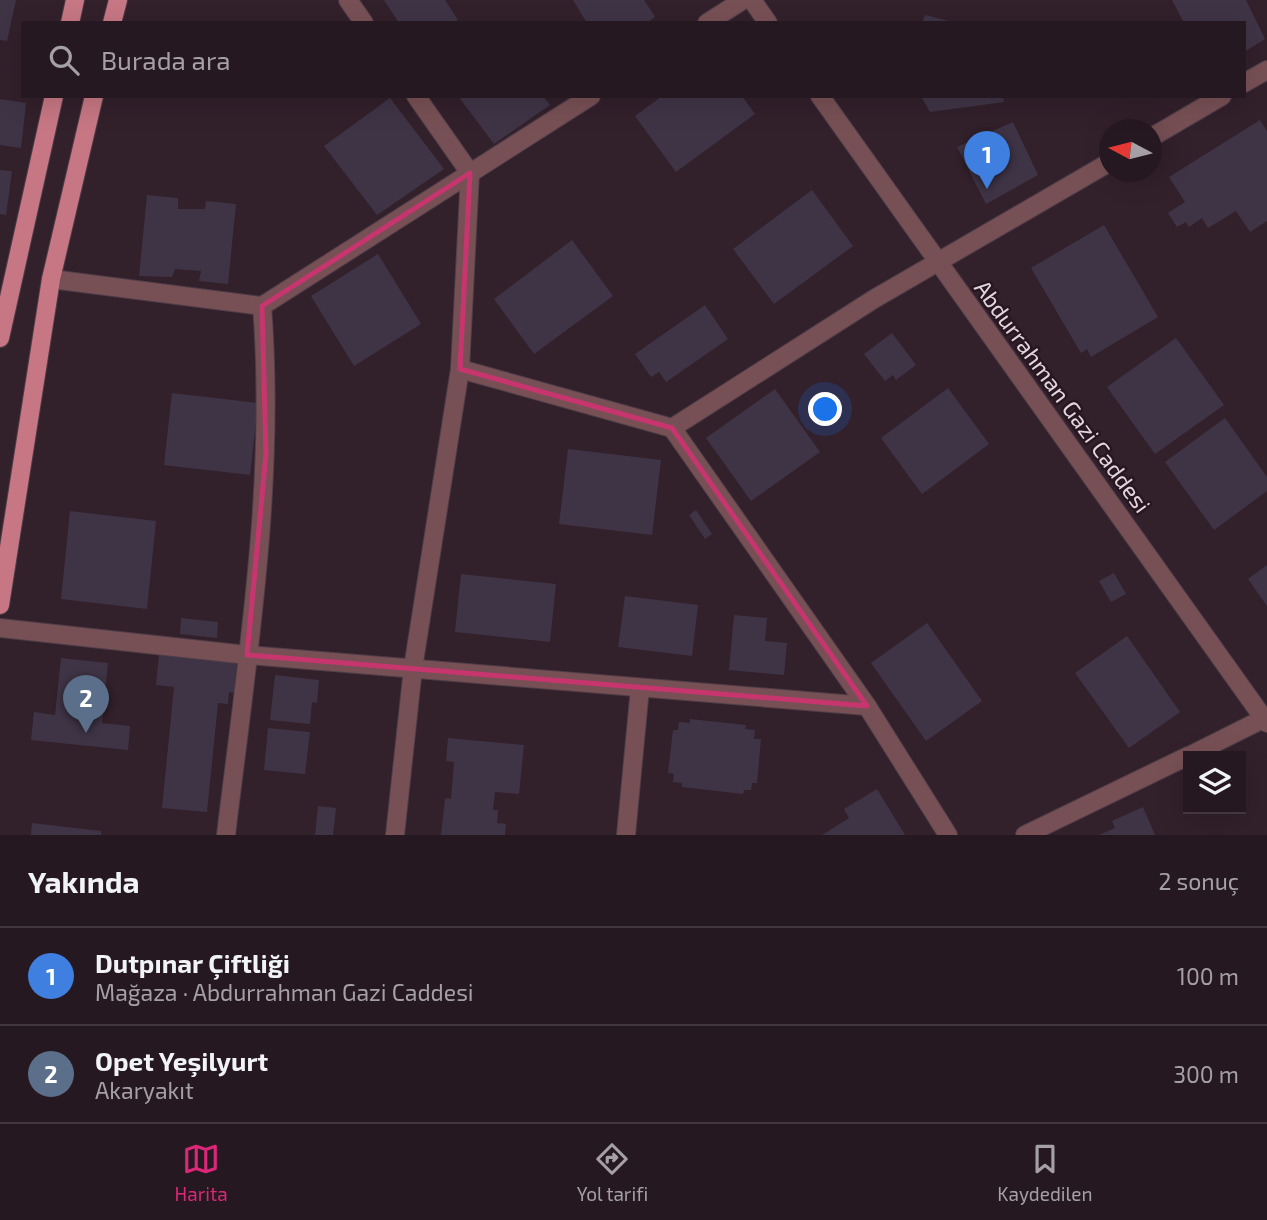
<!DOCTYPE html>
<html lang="tr">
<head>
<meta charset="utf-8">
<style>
	:root { --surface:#261820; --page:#2e2129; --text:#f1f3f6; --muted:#a4a0a5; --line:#42373e; --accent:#db2777 }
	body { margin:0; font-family:"Exo 2",sans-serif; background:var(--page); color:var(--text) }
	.controls { position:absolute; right:21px; bottom:21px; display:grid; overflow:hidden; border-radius:0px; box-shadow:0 7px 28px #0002 }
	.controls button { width:63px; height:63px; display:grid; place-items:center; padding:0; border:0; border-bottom:2px solid var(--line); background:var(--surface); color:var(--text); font:35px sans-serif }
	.compass { position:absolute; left:1099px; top:119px; width:63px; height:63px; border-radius:50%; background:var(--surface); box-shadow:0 7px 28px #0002; rotate:277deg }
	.you { position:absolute; left:826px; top:410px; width:24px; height:24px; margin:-18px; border:5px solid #fff; border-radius:50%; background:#1a73e8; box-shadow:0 0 0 10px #1a73e833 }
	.badge { display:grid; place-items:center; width:46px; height:46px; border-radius:50%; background:var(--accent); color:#fff; font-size:23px; font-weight:700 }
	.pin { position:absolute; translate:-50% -58px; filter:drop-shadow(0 2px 4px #0008) }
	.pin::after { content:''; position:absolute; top:37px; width:24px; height:21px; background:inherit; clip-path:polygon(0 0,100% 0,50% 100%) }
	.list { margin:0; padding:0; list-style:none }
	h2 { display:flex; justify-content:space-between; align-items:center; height:91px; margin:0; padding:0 28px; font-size:30px }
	h2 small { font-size:23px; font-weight:400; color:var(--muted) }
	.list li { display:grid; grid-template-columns:46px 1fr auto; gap:21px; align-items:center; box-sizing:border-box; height:98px; padding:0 28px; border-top:2px solid var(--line) }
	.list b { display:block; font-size:26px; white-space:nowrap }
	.list p { margin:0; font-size:23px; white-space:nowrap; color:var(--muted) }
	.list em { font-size:23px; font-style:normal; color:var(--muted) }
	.icon { flex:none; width:38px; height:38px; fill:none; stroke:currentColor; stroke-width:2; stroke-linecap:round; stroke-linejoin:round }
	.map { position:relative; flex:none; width:1267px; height:835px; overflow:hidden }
	.search { position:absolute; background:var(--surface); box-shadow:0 7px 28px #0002; left:21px; right:21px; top:21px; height:77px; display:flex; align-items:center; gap:18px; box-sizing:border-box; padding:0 24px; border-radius:0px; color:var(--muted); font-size:26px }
	.sheet { height:287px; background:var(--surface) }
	nav { display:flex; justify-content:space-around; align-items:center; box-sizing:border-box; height:98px; border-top:2px solid var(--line); background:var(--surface); font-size:19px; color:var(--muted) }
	nav a { display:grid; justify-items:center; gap:4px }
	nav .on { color:var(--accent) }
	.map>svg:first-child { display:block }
	.building { fill:#3f3446 }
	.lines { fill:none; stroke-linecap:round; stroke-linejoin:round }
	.minor-casing { stroke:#4e3d48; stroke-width:20 }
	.major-casing { stroke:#4e3d48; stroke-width:20 }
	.minor { stroke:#775055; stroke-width:18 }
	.major { stroke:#c67783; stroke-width:18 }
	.marked { fill:none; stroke:#c7356f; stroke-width:5; stroke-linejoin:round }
	.labels { text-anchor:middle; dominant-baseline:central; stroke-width:5; stroke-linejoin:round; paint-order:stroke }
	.street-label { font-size:23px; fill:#e3d7de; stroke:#281721 }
</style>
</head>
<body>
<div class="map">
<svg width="1267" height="835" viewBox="0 0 1267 835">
	<rect width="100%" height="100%" fill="#32202b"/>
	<g class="building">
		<polygon points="0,0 16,0 7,41 0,40"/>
		<polygon points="384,0 445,0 458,20 454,23 399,23"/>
		<polygon points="573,0 644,0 655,17 647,23 587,23"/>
		<polygon points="1172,0 1246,0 1265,39 1244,52 1244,23 1184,23"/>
		<polygon points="925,15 953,22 953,23 922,23"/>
		<polygon points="458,96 543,96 550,105 494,144"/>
		<polygon points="662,96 742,96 755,114 676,172 635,116"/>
		<polygon points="921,96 1003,96 1004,102 930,112"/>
		<polygon points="390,98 444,169 377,215 324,146"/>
		<polygon points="0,99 26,103 21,148 0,145"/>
		<polygon points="1260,120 1267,131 1267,221 1250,232 1236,211 1208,228 1202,218 1189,227 1186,222 1177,227 1168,213 1185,202 1169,177"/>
		<polygon points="1013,122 1038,175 986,204 957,147"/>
		<polygon points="0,170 12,171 6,215 0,214"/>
		<polygon points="812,190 853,246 774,304 733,249"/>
		<polygon points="147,195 178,198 178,209 205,209 206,201 236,204 228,284 199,281 201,271 175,269 172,277 139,276"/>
		<polygon points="1104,225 1158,317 1091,357 1087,349 1081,353 1031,268"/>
		<polygon points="572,240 613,296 534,354 494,299"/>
		<polygon points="378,254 421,324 354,366 311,296"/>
		<polygon points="705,305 728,339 666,382 659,372 651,377 635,354"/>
		<polygon points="892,333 916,365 896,380 893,375 885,381 864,354"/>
		<polygon points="1176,338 1224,405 1155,454 1107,387"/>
		<polygon points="948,388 989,444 922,494 881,438"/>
		<polygon points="775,389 820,452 751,501 706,438"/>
		<polygon points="172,393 258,403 250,475 164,465"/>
		<polygon points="1225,418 1267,477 1267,491 1214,530 1165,462"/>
		<polygon points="568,449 661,460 652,535 559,524"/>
		<polygon points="696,510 712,534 705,539 689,515"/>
		<polygon points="70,511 156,521 147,609 61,599"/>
		<polygon points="1267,565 1267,606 1248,579"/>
		<polygon points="1114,573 1126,594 1111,602 1099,581"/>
		<polygon points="461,574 556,584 550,642 455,632"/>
		<polygon points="625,596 698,605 692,656 618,647"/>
		<polygon points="734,615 767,618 765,641 787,643 784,675 729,670"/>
		<polygon points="181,618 218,622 217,638 180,634"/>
		<polygon points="927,623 982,701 926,741 871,663"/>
		<polygon points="1127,636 1180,712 1129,748 1075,673"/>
		<polygon points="159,654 237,663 234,693 229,692 228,704 218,703 207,812 162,808 174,687 156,685"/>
		<polygon points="61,658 108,663 102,723 130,726 128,750 31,740 34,712 55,715"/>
		<polygon points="275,675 319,680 317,703 312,702 310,724 270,720"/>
		<polygon points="690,719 746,725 745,729 755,730 754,739 761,739 757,783 752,783 751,790 744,790 743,794 682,787 682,783 673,782 674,774 668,773 673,730 678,730 679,722 690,723"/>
		<polygon points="268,728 310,732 305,774 264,770"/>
		<polygon points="448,738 524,745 519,794 495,792 493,810 498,810 497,823 506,824 505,835 441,835 445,798 451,799 454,762 446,761"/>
		<polygon points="877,789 905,835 822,835 849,818 844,809"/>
		<polygon points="318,806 336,808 333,835 315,835"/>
		<polygon points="1143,807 1155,835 1099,835 1115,828 1112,821"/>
		<polygon points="32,823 101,831 101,835 31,835"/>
	</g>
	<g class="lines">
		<defs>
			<g id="minor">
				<polyline points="348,0 364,23"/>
				<polyline points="752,0 768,23"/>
				<polyline points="707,23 743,0"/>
				<polyline points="1244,83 1267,70"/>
				<polyline points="820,96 1267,723"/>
				<polyline points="1152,137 1222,96"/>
				<polyline points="51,279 262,306 591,96"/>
				<polyline points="460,369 672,428 867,706 948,835"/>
				<polyline points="672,428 874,299 1110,162"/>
				<polyline points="0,628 247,655 867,706"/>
				<polyline points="1189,756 1267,717"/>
				<path d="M226,835C247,660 276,482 262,306"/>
				<polyline points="395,835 413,668 460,369 470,173 416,96"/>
				<polyline points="626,835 640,688"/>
				<polyline points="1025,835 1188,756"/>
			</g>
			<g id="major">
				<polyline points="70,23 75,0"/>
				<polyline points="112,23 118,0"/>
				<polyline points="0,338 54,96"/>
				<polyline points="0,605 51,279 94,96"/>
			</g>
		</defs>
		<use href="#minor" class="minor-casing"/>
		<use href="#major" class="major-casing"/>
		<use href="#minor" class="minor"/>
		<use href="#major" class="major"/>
	</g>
	<path class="marked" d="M470,173L460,369L672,428L867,706L247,655L266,454L262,306Z"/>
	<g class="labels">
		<g class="street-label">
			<text transform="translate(1063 396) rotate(54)">Abdurrahman Gazi Caddesi</text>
		</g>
	</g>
</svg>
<div class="controls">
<button><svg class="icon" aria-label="layers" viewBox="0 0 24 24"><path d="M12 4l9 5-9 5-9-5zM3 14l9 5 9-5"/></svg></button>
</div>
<svg class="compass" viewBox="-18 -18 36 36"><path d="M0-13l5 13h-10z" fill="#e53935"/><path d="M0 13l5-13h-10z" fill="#a4a0a5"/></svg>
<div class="you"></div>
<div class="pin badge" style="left:987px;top:189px;background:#3f7fe0">1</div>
<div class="pin badge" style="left:86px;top:733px;background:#5c6f8a">2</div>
<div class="search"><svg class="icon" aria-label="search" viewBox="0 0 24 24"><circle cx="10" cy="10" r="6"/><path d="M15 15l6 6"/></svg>Burada ara</div>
</div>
<section class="sheet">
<h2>Yakında<small>2 sonuç</small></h2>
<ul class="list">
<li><span class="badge" style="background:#3f7fe0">1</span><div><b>Dutpınar Çiftliği</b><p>Mağaza · Abdurrahman Gazi Caddesi</p></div><em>100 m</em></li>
<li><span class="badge" style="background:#5c6f8a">2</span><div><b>Opet Yeşilyurt</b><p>Akaryakıt</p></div><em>300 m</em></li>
</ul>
</section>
<nav>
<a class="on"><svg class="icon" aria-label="map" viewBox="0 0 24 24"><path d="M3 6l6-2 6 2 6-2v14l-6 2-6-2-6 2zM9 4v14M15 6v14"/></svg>Harita</a>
<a><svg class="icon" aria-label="directions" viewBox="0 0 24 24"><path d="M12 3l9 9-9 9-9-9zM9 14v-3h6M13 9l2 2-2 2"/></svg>Yol tarifi</a>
<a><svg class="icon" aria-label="saved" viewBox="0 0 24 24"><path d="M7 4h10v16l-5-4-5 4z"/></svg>Kaydedilen</a>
</nav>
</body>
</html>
